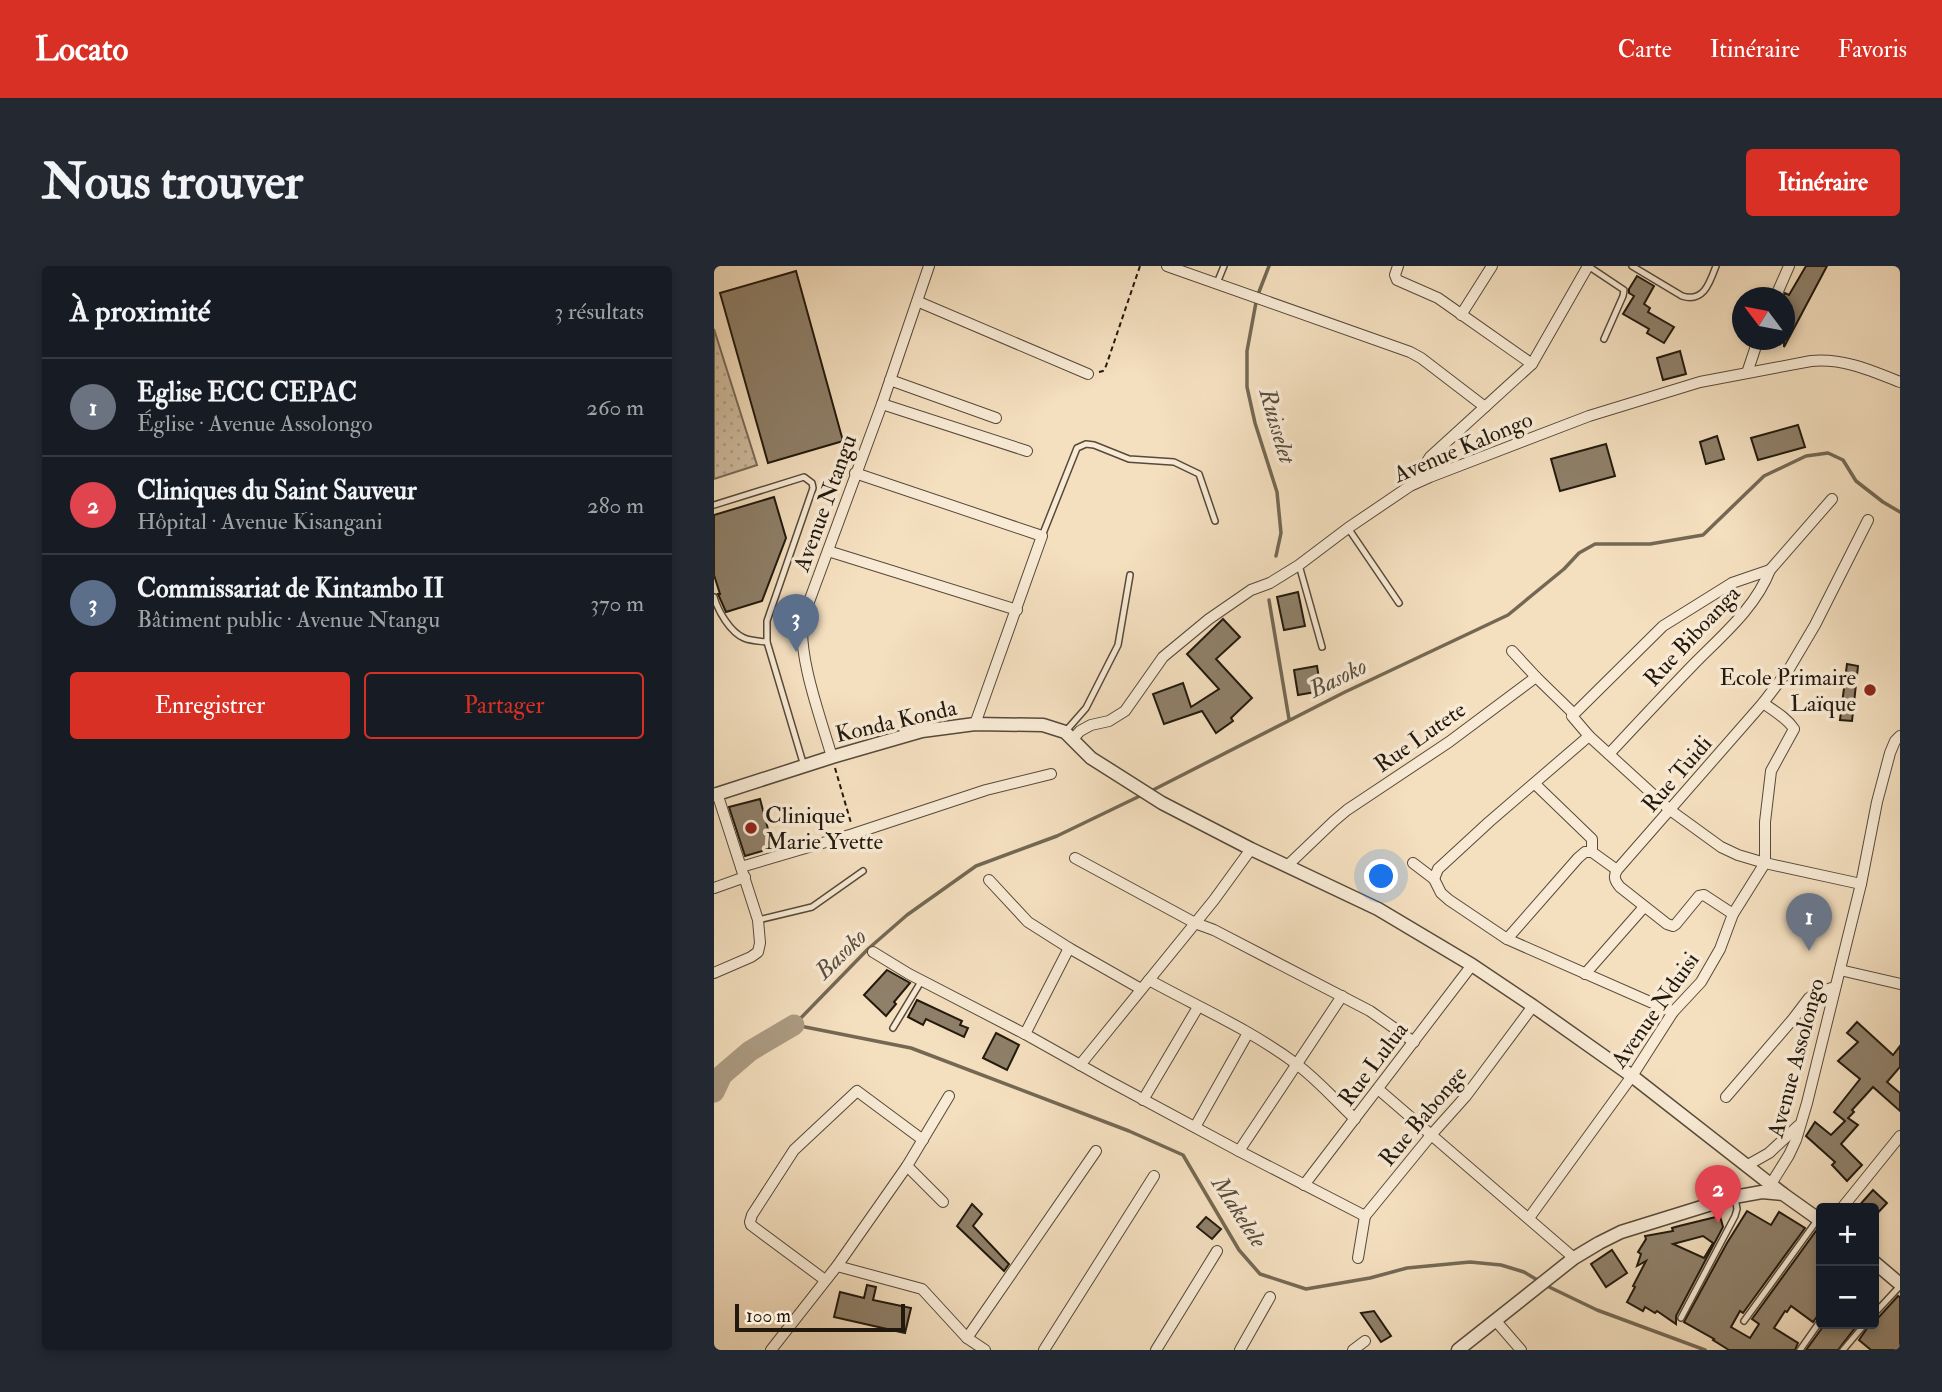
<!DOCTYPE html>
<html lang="fr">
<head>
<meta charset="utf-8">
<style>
	:root { --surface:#171b24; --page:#242831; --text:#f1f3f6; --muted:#9ea1a6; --line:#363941; --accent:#d93025 }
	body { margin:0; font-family:"IM FELL Double Pica",serif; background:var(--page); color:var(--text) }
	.controls { position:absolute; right:21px; bottom:21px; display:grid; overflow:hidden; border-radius:7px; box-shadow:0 4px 10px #0003 }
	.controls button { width:63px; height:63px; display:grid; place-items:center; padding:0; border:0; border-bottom:2px solid var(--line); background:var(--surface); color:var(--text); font:35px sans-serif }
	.compass { position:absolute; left:1018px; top:21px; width:63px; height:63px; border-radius:50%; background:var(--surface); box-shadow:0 4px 10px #0003; rotate:302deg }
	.scale { position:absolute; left:21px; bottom:18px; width:170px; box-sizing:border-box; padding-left:7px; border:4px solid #21190e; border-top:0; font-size:19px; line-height:24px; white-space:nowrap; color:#21190e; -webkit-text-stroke:5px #f8ead5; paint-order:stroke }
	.you { position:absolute; left:668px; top:611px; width:24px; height:24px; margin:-18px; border:5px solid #fff; border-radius:50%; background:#1a73e8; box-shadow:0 0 0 10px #1a73e833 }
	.badge { display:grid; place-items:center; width:46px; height:46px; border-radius:50%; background:var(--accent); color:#fff; font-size:23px; font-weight:700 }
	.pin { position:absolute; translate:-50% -58px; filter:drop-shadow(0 2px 4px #0008) }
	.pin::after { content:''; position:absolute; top:37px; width:24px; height:21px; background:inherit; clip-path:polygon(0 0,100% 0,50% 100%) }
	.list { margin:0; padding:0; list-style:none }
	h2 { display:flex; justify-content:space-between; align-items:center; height:91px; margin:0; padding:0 28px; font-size:30px }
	h2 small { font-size:23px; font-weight:400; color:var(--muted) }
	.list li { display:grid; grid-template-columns:46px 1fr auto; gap:21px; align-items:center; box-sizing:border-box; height:98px; padding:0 28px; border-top:2px solid var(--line) }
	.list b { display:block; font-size:26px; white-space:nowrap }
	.list p { margin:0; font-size:23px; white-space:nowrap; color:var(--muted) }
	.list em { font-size:23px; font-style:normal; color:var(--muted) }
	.actions { display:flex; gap:14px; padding:21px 28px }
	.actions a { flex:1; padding:16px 0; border:2px solid var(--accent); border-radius:7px; text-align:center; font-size:24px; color:var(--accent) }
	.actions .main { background:var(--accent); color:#fff }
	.map { position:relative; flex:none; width:1186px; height:1084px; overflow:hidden; border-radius:7px }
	header { display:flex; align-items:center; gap:42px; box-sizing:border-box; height:98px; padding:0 35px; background:var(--accent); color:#fff }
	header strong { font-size:33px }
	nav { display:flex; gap:38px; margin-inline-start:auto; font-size:24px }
	.intro { display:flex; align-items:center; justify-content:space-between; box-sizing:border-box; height:168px; padding:0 42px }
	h1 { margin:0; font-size:49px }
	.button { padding:18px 32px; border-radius:7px; background:var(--accent); color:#fff; font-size:24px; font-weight:700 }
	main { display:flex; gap:42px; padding:0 42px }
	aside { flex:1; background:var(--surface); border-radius:7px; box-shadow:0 4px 10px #0003 }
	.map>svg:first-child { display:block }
	.grass { fill:url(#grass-dots); stroke:#786b58; stroke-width:2 }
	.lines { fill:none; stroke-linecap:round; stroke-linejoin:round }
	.stream { stroke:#746854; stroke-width:3.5 }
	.river { stroke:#ac9c83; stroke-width:21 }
	.building { fill:#8f806a; stroke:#21190e; stroke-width:2; fill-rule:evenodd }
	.service-casing { stroke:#564a3a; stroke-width:8 }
	.minor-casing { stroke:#564a3a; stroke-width:12 }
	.tertiary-casing { stroke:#564a3a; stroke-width:15 }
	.path { stroke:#21190e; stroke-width:2; stroke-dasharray:5 3.5; stroke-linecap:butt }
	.service { stroke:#f8ead5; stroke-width:5 }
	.minor { stroke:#f8ead5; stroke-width:10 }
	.tertiary { stroke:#f8ead5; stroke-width:12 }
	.poi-dot { fill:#8f2418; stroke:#f8ead5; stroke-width:2.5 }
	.labels { text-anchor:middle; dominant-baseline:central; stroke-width:7; stroke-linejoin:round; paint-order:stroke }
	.street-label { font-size:23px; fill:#21190e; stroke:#f8ead5 }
	.poi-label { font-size:23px; fill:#21190e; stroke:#f8ead5; text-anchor:end }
	.water-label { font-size:24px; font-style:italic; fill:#594d3d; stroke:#f8ead5 }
</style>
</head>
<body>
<header>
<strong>Locato</strong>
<nav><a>Carte</a><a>Itinéraire</a><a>Favoris</a></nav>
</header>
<div class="intro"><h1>Nous trouver</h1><a class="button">Itinéraire</a></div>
<main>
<aside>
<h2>À proximité<small>3 résultats</small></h2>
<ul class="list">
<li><span class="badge" style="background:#6b7280">1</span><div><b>Eglise ECC CEPAC</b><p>Église · Avenue Assolongo</p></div><em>260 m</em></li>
<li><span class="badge" style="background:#e0444e">2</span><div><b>Cliniques du Saint Sauveur</b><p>Hôpital · Avenue Kisangani</p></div><em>280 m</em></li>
<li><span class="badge" style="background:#5c6f8a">3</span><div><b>Commissariat de Kintambo II</b><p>Bâtiment public · Avenue Ntangu</p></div><em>370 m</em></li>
</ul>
<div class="actions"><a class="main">Enregistrer</a><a>Partager</a></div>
</aside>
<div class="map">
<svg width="1186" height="1084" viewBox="0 0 1186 1084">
	<defs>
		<pattern id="grass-dots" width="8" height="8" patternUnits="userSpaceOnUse" patternTransform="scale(1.75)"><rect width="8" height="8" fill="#d0bda1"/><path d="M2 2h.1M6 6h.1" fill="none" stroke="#b2a289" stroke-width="1.8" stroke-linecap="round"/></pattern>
	</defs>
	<rect width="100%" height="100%" fill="#f4dfbf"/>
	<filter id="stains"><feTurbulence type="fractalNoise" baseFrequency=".00286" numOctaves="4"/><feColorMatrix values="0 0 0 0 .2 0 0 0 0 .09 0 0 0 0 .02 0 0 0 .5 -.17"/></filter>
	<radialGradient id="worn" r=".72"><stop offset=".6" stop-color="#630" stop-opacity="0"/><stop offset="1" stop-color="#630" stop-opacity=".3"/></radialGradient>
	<polygon class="grass" points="0,63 43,199 0,213"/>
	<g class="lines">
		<g class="stream">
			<polyline points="555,0 543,31 533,85 533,121 541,157 563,226 567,267 562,290"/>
			<polyline points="555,334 575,453"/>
			<polyline points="437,525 631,426 794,349 850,303 865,287 881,278 936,278 989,269 1050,210 1092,190 1114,187 1129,194 1142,215 1169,236 1186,246"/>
			<polyline points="80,759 154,683 193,649 262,600 343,570 430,528"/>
			<polyline points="81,759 197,782 415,865 469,889 525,984 546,1008 592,1023 656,1012 693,1002 756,996 787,999 810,1006 825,1015"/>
			<polyline points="831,1019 883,1044 991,1084"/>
		</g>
		<polyline class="river" points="0,826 8,809 36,785 80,759"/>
	</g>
	<g class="building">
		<polygon points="1092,0 1113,0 1070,81 1070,29 1071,27 1075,29"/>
		<polygon points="82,5 129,175 54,197 6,27"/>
		<polygon points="923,10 940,20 930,38 936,42 934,46 960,61 950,77 933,67 935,63 909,48 920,30 915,27 915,23"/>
		<polygon points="966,85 972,108 949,114 943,92"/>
		<polygon points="1084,159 1091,181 1044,194 1037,172"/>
		<polygon points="1003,170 1010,193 992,198 986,176"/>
		<polygon points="892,178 901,210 846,225 837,193"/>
		<polygon points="60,231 72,272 48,335 12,346 4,328 6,328 0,309 0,249"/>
		<polygon points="584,326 591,360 570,364 563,331"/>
		<polygon points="509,353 526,371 502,393 538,432 517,452 519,455 502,467 488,445 450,458 439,428 469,417 477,441 505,423 473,388"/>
		<polygon points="1133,398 1144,400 1138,455 1126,454"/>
		<polygon points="603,400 607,425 584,429 580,404"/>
		<polygon points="46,533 59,582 31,590 15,541"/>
		<polygon points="173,704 196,717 180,736 182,738 172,750 150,729"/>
		<polygon points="203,734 248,755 246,759 254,762 250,771 212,753 209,759 194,751"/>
		<polygon points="1143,756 1179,789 1186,780 1186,801 1173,816 1186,827 1186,845 1159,821 1138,844 1140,846 1134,852 1144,859 1127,878 1148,899 1133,915 1118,899 1121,896 1092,870 1101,856 1117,869 1131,855 1120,846 1146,813 1124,795 1144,776 1133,767"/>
		<polygon points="282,767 305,779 293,804 269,792"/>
		<polygon points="1159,924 1173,937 1160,951 1160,942 1143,942"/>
		<polygon points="258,938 268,948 259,960 295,998 290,1005 243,960"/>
		<polygon points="1033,945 1057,959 1065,946 1091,962 1029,1047 1026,1045 1017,1061 1036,1072 1045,1058 1038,1053 1102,965 1107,969 1107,988 1103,995 1107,998 1107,1045 1099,1056 1077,1040 1073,1046 1071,1045 1060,1062 1084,1077 1081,1084 1015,1084 999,1074 1000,1073 970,1056 1013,977"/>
		<path d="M1006,950L1009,961L962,1050V1058L943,1045L941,1047L931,1041L929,1045L913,1036L921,1021L919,1020L932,995L923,1000L927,988L924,986L932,973L931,970L959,965L958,962L965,960ZM989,970L999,977L990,992L959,978Z"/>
		<polygon points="492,951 507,963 498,973 483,961"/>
		<polygon points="898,984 913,1007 892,1021 877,998"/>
		<polygon points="153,1019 162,1021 159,1034 197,1042 191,1067 120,1051 126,1026 150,1032"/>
		<polygon points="1184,1030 1186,1031 1186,1084 1157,1084 1145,1074 1156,1058 1160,1058 1160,1053 1164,1052"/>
		<polygon points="660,1045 677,1070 667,1076 647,1047"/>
		<polygon points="1111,1058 1144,1058 1124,1084 1092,1084"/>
	</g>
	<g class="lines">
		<defs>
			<g id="service">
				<polyline points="874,0 910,24 909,30 890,73"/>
				<path d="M918,0L968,30C990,37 996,16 1002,0"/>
				<polyline points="503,17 510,0"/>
				<polyline points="0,239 90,211 98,217 99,222 53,355 53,376 90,500"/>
				<polyline points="634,262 685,337"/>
				<polyline points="328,270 363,182 372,178 380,179 415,193 460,196 485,208 501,255"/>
				<polyline points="585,299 608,381"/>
				<path d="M0,331C4,345 16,366 30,372C37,375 45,375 53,376"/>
				<polyline points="351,466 372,442 404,379 416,309"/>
				<polyline points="44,654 98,641 149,605"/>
				<polyline points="179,762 208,714"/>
				<polyline points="1160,1048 1186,1020"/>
				<polyline points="967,1052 1021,950 1023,943 1021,932"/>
				<polyline points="1030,1055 1104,953"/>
				<polyline points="1086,1084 1107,1054"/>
				<polyline points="1129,1084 1151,1058"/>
			</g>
			<g id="minor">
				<polyline points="453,0 696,86 707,92 771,141"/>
				<polyline points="684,0 681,9 683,14 724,32 818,98"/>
				<polyline points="1061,32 1075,0"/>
				<polyline points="205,36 374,108"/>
				<polyline points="747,49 778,0"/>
				<polyline points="1033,107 1044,74"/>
				<polyline points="176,114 282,152"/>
				<polyline points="168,138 313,185"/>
				<polyline points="141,207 328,270 261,458"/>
				<polyline points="697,219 716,191 818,98 874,0"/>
				<polyline points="114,285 303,344"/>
				<polyline points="1056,304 1018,317 949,360 858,450 875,470 956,544 1007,581 1024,589 1051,597 1147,618"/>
				<polyline points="798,385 822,411"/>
				<path d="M359,473L366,465L377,459L395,455L411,445L449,391L495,353L537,324L556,317L585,299L634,262L696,220L716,211L875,150L986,116L1097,95C1129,92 1156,104 1186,116"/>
				<path d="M895,488C923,458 950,429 978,400C1006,371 1041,343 1056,304L1118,233"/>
				<path d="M118,491C107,453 83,389 89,352L168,138L215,0"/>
				<polyline points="821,518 878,573 878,586"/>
				<polyline points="361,592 481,657 500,664 656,745 700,776"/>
				<polyline points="699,597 720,613 727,627 735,634 793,673 959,746"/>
				<polyline points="574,599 620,555 633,544 735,476 822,411 859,447"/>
				<polyline points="27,601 139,568 272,524 337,508"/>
				<polyline points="720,613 724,603 775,556 875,470"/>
				<polyline points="275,614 314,656 355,682 427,723"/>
				<polyline points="0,622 31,611"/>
				<path d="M1019,648L990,629L985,630L962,658L959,660L953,658L906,621C901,615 899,611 903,604L1049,437L1075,403L1101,359L1154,254"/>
				<polyline points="793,673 864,592 871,586 878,586 903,604"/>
				<polyline points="159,686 195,708 311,768 393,814 525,885 651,950"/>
				<polyline points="1126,704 1186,718"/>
				<polyline points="0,707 37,691 44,686 46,677 44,654 3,527"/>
				<polyline points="871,708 930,641"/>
				<path d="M435,714C484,741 537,764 581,797C603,813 622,835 641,853"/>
				<polyline points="311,768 355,682"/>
				<polyline points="366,799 500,634 537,583"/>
				<polyline points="664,823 860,992"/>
				<polyline points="1012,831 1079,753 1095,732 1104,726 1121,721"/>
				<polyline points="429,834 484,741"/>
				<polyline points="481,861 534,767"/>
				<polyline points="525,885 628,730"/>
				<polyline points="193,900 229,936"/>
				<polyline points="1032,900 1055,887 1084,860"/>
				<polyline points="1057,918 1075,889 1082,874 1093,837 1147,618 1163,536 1176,487 1181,475 1186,470"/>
				<polyline points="590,919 758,699"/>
				<polyline points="1128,942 1186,870"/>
				<path d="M815,952L918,810L959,746L987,716L1006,683L1019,648L1051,597V556L1057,505L1080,463C1073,452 1060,445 1049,437"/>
				<polyline points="644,992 651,950 718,868 752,830 819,740"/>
				<polyline points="123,1000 208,1023 253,1072 271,1084"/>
				<polyline points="111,1014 37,959 36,956 38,949 80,884 143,825 209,874"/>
				<polyline points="781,1054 807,1084"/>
				<polyline points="253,1072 382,885"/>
				<polyline points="57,1084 123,1000 193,900 235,830"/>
				<polyline points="330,1084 440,910"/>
				<polyline points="442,1084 503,985"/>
				<polyline points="526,1084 556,1031"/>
				<polyline points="639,1084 651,1075"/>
			</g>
			<g id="tertiary">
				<polyline points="0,529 118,491 208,465 261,458 329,459 351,466 377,492 448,537 537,583 664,643 758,699 819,740 918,810 1069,928"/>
				<polyline points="1160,996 1186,1018"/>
				<polyline points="744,1084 860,992 885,977 907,966 1020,931 1048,926 1069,928 1107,955"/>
			</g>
		</defs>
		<use href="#service" class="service-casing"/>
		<use href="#minor" class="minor-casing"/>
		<use href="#tertiary" class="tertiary-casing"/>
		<g class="path">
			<polyline points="385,106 389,105 392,100 426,0"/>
			<polyline points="121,502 137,557"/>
		</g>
		<use href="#service" class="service"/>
		<use href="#minor" class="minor"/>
		<use href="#tertiary" class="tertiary"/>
	</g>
	<g class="poi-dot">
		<circle cx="1156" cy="424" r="7"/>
		<circle cx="37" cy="562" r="7"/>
	</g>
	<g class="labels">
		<g class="street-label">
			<text transform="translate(749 181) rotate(-23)">Avenue Kalongo</text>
			<text transform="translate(111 237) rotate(-70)">Avenue Ntangu</text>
			<text transform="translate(978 370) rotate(-47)">Rue Biboanga</text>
			<text transform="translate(182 455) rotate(-13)">Konda Konda</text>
			<text transform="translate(706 471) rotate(-35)">Rue Lutete</text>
			<text transform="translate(963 508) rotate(-49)">Rue Tuidi</text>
			<text transform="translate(941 744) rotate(-55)">Avenue Nduisi</text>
			<text transform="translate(1082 792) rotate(-75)">Avenue Assolongo</text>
			<text transform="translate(659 798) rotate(-53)">Rue Lulua</text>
			<text transform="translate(709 850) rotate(-50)">Rue Babonge</text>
		</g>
		<g class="poi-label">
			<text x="1142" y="411">Ecole Primaire<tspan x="1142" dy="26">Laïque</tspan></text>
			<text x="51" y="549" text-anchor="start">Clinique<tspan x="51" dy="26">Marie Yvette</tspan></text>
		</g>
		<g class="water-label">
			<text transform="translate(563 160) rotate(74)">Ruisselet</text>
			<text transform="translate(624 412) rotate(-26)">Basoko</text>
			<text transform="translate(127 688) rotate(-44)">Basoko</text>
			<text transform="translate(525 946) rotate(57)">Makelele</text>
		</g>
	</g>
	<rect width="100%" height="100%" filter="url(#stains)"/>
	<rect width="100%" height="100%" fill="url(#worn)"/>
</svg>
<div class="controls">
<button>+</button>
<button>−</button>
</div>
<svg class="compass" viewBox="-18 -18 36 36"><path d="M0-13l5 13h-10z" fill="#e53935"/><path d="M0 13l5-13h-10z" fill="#9ea1a6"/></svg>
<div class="scale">100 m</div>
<div class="you"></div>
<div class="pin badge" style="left:1095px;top:685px;background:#6b7280">1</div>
<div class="pin badge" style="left:1004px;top:957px;background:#e0444e">2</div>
<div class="pin badge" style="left:82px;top:386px;background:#5c6f8a">3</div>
</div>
</main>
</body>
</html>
